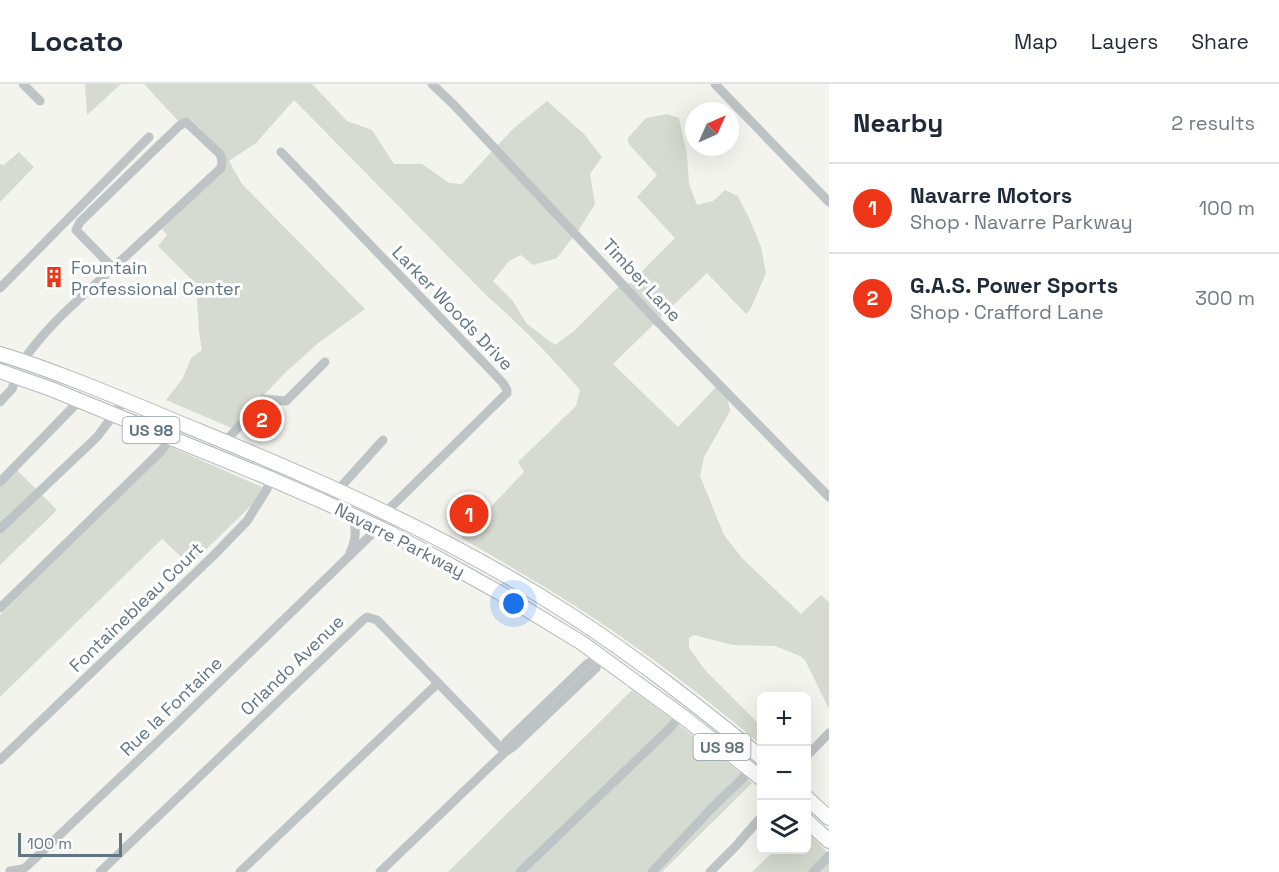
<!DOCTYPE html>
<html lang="en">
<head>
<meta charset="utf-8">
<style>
	:root { --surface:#fff; --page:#f2f2f3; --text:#1f2937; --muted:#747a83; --line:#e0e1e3; --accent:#ed3617 }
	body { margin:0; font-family:"Space Grotesk",sans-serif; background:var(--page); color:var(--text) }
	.controls { position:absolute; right:18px; bottom:18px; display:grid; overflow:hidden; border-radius:9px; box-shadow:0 6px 24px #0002 }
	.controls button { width:54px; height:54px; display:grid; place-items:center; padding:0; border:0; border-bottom:2px solid var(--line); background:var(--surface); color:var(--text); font:30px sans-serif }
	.compass { position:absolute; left:685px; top:18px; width:54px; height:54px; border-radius:50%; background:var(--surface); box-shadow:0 6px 24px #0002; rotate:45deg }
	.scale { position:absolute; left:18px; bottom:15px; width:104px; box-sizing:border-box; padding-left:6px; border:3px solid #617682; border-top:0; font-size:16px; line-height:21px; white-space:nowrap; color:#617682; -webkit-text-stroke:4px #fff; paint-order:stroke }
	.you { position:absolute; left:514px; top:520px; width:21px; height:21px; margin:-15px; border:4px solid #fff; border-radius:50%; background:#1a73e8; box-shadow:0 0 0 9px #1a73e833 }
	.badge { display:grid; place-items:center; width:39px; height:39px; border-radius:50%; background:var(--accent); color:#fff; font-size:20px; font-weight:700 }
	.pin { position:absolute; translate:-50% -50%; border:3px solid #fff; box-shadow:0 2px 6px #0006 }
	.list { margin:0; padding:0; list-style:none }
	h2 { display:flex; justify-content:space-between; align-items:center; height:78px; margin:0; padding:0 24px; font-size:26px }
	h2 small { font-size:20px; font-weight:400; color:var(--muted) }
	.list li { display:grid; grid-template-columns:39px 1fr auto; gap:18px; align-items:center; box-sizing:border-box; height:90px; padding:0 24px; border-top:2px solid var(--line) }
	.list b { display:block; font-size:22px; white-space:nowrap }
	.list p { margin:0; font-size:20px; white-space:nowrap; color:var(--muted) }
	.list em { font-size:20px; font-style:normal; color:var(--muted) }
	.icon { flex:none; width:33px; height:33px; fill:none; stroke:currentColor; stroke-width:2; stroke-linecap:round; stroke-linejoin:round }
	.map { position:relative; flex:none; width:829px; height:788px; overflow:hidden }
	header { display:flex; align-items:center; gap:36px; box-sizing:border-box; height:84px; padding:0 30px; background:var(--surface); border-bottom:2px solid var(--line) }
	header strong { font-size:28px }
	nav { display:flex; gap:33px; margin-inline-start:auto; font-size:21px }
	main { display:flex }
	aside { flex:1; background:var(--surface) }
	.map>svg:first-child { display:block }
	.green { fill:#d5dbd0 }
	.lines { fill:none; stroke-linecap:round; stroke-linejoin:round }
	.highway-casing { stroke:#b3b8ba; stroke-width:16 }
	.minor { stroke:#bec4c6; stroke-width:9 }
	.highway { stroke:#fff; stroke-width:14 }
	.labels { text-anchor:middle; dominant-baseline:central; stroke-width:6; stroke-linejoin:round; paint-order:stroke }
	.shield { fill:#fff; stroke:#909fa8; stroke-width:1.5 }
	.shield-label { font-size:16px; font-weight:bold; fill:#617682 }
	.poi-label { font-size:18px; fill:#617682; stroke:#fff; text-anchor:start }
	.street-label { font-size:18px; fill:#617682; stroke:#fff }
</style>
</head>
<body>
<header>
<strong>Locato</strong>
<nav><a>Map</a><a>Layers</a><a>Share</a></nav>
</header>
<main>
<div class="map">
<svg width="829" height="788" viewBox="0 0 829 788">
	<rect width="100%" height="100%" fill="#f4f4ef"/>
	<g class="green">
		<polygon points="85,0 121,0 87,31"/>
		<path d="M144,0H312L347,37L372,46L394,80H422L449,99L462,100L492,67L573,153L557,174L533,181L521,171L509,177L493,197L512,216L527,240L555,261L573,248L619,202L654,240L613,280L678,343L716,303L728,316L730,327L704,373L700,392L724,451L742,474L801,530L821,511L829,518V625L805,576L800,572L775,562L733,561L694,551L689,554V564L705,586L761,642V661C716,623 669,586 620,552C569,516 515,485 461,454L524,388L518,378L576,322L580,306C551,272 519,240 486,211L294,16L256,59L229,77L242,100L365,225L317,260L285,289L232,344L166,316L183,294L191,274L202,266L199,248L196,200L158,162L167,151L162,145L223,87V68L192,37L189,35L179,38Z"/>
		<polygon points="547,17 584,50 602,73 590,90 595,120 578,147 497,62 513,45"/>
		<polygon points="667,30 679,34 687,71 689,100 697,121 713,117 725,106 738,112 750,136 761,163 766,189 750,226 746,230 707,189 660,234 625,197 629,200 675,154 637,113 657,91 628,59 628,54 646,34"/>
		<polygon points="19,68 34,83 0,118 0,80 4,81"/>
		<polygon points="169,362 264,404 257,416 190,481 162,455 0,613 0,531"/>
		<polygon points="17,386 37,406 0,440 0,403"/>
		<polygon points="42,411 57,426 0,481 0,450"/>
		<polygon points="632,606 673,636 515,788 448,788"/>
		<polygon points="678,640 742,690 647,788 525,788"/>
		<polygon points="747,695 752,699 662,788 657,788 712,728"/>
		<polygon points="807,748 829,770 829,788 752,788 775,766 806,766"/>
	</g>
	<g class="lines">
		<defs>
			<g id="highway">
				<path d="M0,270C68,291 133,320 199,347C326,399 453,455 569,530C636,573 699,623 762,674"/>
				<polyline points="0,287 51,305 269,394 322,417 390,449 441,476 500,509 582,559 686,635 762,695"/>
				<polyline points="806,713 829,734"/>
				<polyline points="806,736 829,757"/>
			</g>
		</defs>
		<use href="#highway" class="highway-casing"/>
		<g class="minor">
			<polyline points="23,0 40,17"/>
			<polyline points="432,0 453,20 654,234 829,413"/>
			<polyline points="715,0 829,118"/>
			<polygon points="186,38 220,70 222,77 221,84 113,184 76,146 80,138 179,42"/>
			<polyline points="0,204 149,53"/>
			<path d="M23,277C47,241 82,213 113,184"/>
			<polyline points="0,318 12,305 16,293"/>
			<polyline points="225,358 263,315 286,317 325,278"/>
			<polyline points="0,398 79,317"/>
			<polyline points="338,406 383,356"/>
			<polyline points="0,445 97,353 125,316"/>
			<path d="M350,469C356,456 357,446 352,431"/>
			<polyline points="0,524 161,367 171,354"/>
			<polyline points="505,668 506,658 587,580 600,572"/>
			<polyline points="806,673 829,649"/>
			<polyline points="0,676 212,473 247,437 267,405 274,378"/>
			<polyline points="10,787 23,785 27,782 171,645 378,444 386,428 507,309 507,306 503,299 281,68"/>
			<polyline points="100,788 363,536 367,533 377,536 505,668"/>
			<polyline points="240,788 438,599"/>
			<polyline points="380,788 505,668 513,663 596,584 600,572"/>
			<polyline points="520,788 670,644 681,631"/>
			<polyline points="652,788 710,726 751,686"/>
			<polyline points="710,788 735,763 762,732"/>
			<polyline points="813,788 829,772"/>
		</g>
		<use href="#highway" class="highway"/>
	</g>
	<defs>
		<symbol id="building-bare" viewBox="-9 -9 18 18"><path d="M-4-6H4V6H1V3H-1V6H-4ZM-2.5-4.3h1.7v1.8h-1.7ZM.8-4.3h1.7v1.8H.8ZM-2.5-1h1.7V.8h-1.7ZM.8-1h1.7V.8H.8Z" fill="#ed3617" stroke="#fff" stroke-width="2.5" paint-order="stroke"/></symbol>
	</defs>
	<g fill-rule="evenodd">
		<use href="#building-bare" x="39" y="178" width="30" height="30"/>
	</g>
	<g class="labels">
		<g class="shield">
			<rect x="122.5" y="333" width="57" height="26" rx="4.5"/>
			<rect x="693.5" y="650" width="57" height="26" rx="4.5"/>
		</g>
		<g class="shield-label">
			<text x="151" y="346">US 98</text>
			<text x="722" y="663">US 98</text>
		</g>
		<g class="poi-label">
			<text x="71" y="183">Fountain<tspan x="71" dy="21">Professional Center</tspan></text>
		</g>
		<g class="street-label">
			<text transform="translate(642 196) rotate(47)">Timber Lane</text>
			<text transform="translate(453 224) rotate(46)">Larker Woods Drive</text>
			<text transform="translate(400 456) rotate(27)">Navarre Parkway</text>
			<text transform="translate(136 523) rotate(-44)">Fontainebleau Court</text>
			<text transform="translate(292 581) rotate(-44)">Orlando Avenue</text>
			<text transform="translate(171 622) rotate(-44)">Rue la Fontaine</text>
		</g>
	</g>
</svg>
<div class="controls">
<button>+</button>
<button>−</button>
<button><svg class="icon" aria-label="layers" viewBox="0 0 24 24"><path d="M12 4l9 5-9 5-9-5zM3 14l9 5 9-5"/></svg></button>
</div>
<svg class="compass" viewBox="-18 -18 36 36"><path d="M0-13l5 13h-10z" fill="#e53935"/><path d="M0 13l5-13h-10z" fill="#747a83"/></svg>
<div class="scale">100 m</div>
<div class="you"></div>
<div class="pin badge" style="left:469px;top:430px">1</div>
<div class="pin badge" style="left:262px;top:335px">2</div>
</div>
<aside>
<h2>Nearby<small>2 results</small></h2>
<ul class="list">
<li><span class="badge">1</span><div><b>Navarre Motors</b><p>Shop · Navarre Parkway</p></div><em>100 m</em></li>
<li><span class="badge">2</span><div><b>G.A.S. Power Sports</b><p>Shop · Crafford Lane</p></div><em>300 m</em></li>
</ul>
</aside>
</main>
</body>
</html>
